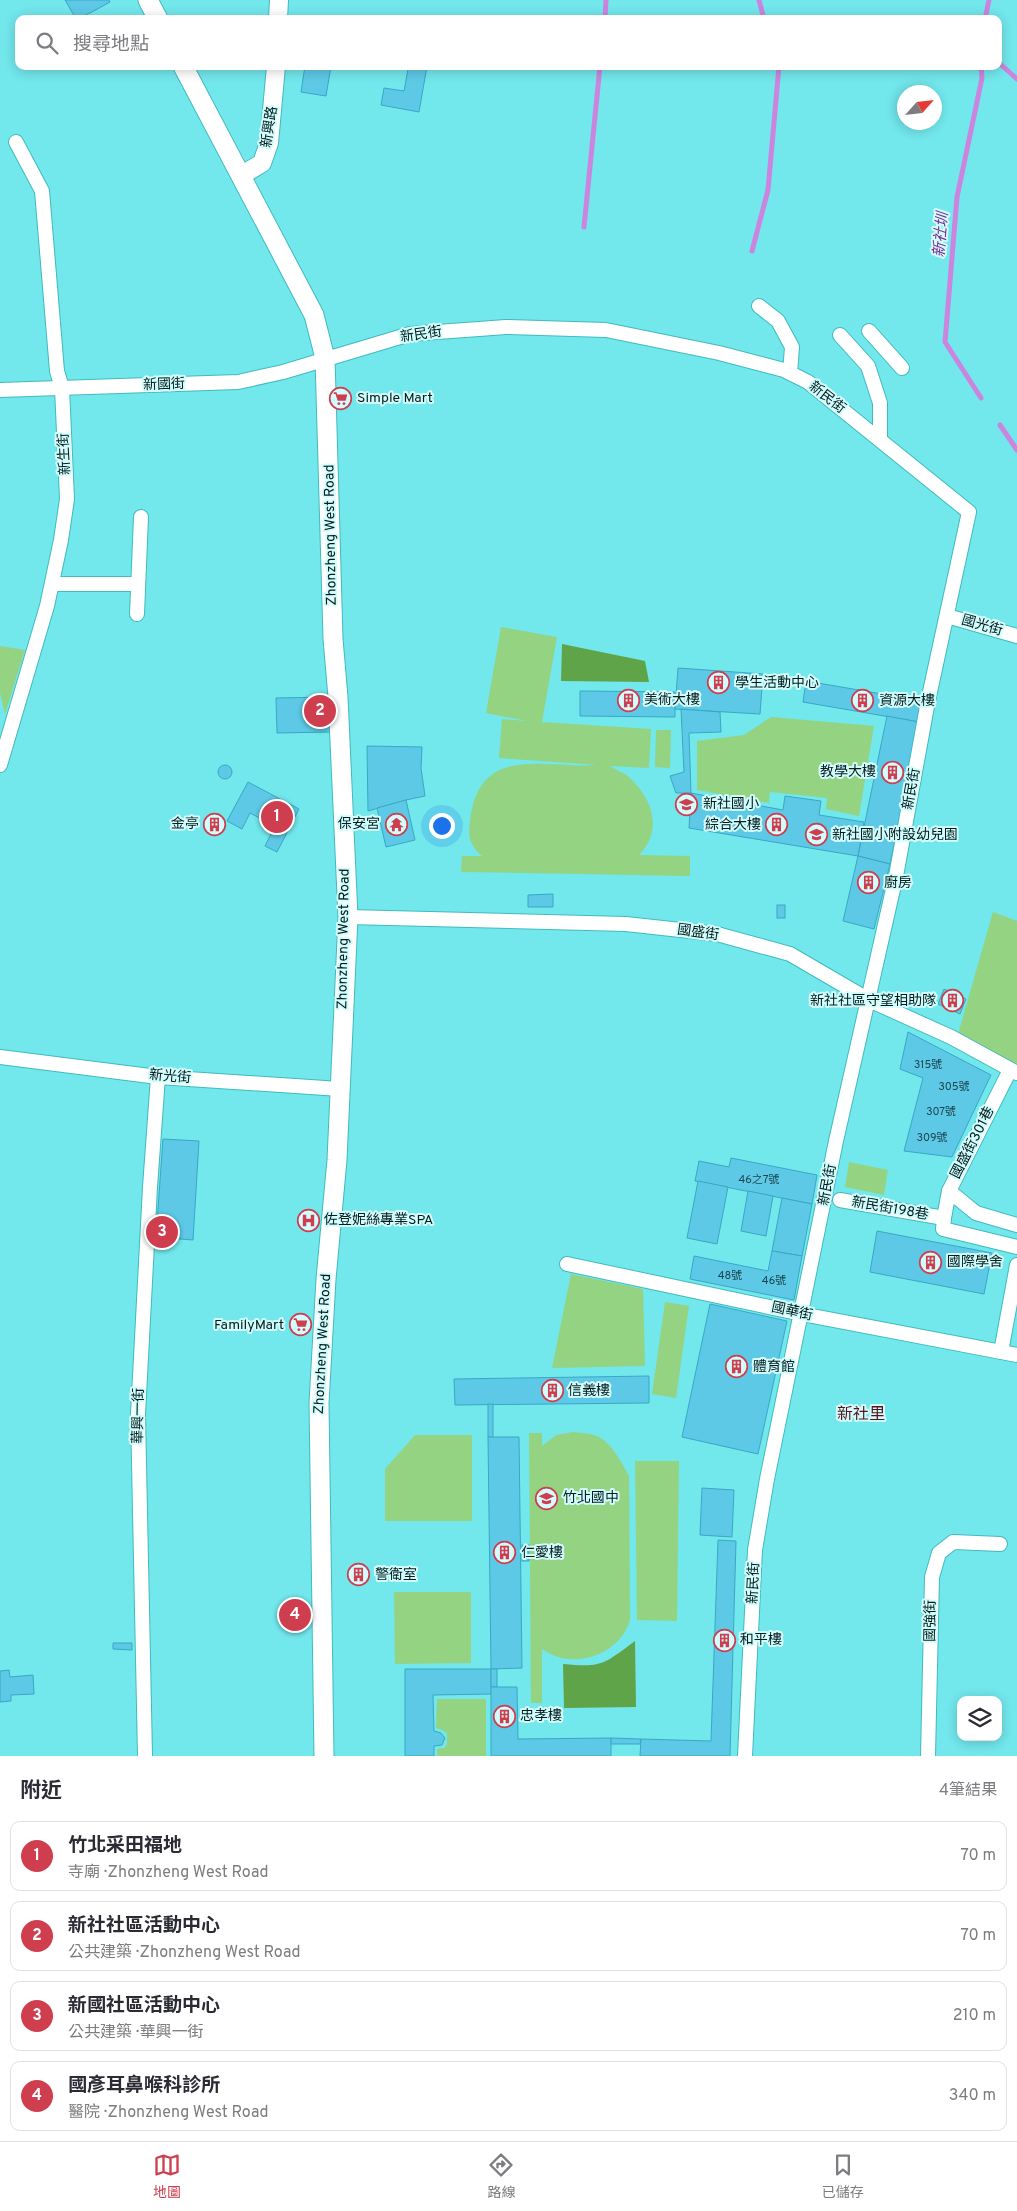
<!DOCTYPE html>
<html lang="zh-TW">
<head>
<meta charset="utf-8">
<style>
	:root { --surface:#fff; --page:#f2f2f3; --text:#2b2b33; --muted:#7c7c81; --line:#e1e1e2; --accent:#cf3e4e }
	body { margin:0; font-family:Overpass,"Noto Sans TC",sans-serif; background:var(--page); color:var(--text) }
	.controls { position:absolute; right:15px; bottom:15px; display:grid; overflow:hidden; border-radius:10px; box-shadow:0 2px 12px #0003 }
	.controls button { width:45px; height:45px; display:grid; place-items:center; padding:0; border:0; border-bottom:1px solid var(--line); background:var(--surface); color:var(--text); font:25px sans-serif }
	.compass { position:absolute; left:897px; top:85px; width:45px; height:45px; border-radius:50%; background:var(--surface); box-shadow:0 2px 12px #0003; rotate:63deg }
	.you { position:absolute; left:441px; top:825px; width:18px; height:18px; margin:-12px; border:4px solid #fff; border-radius:50%; background:#1a73e8; box-shadow:0 0 0 8px #1a73e833 }
	.badge { display:grid; place-items:center; width:32px; height:32px; border-radius:50%; background:var(--accent); color:#fff; font-size:16px; font-weight:700 }
	.pin { position:absolute; translate:-50% -50%; border:2px solid #fff; box-shadow:0 1px 5px #0006 }
	.list { margin:0; padding:0; list-style:none }
	h2 { display:flex; justify-content:space-between; align-items:center; height:65px; margin:0; padding:0 20px; font-size:21px }
	h2 small { font-size:16px; font-weight:400; color:var(--muted) }
	.list li { display:grid; grid-template-columns:32px 1fr auto; gap:15px; align-items:center; box-sizing:border-box; height:70px; margin:0 10px 10px; padding:0 10px; border:1px solid var(--line); border-radius:10px }
	.list b { display:block; font-size:19px; white-space:nowrap }
	.list p { margin:0; font-size:16px; white-space:nowrap; color:var(--muted) }
	.list em { font-size:16px; font-style:normal; color:var(--muted) }
	.icon { flex:none; width:28px; height:28px; fill:none; stroke:currentColor; stroke-width:2; stroke-linecap:round; stroke-linejoin:round }
	.map { position:relative; flex:none; width:1017px; height:1756px; overflow:hidden }
	.search { position:absolute; background:var(--surface); box-shadow:0 2px 12px #0003; left:15px; right:15px; top:15px; height:55px; display:flex; align-items:center; gap:12px; box-sizing:border-box; padding:0 18px; border-radius:10px; color:var(--muted); font-size:19px }
	.sheet { height:385px; background:var(--surface) }
	nav { display:flex; justify-content:space-around; align-items:center; box-sizing:border-box; height:70px; border-top:1px solid var(--line); background:var(--surface); font-size:14px; color:var(--muted) }
	nav a { display:grid; justify-items:center; gap:2px }
	nav .on { color:var(--accent) }
	.map>svg:first-child { display:block }
	.green { fill:#94d381 }
	.forest { fill:#5fa448 }
	.lines { fill:none; stroke-linecap:round; stroke-linejoin:round }
	.stream { stroke:#cb85de; stroke-width:5 }
	.building { fill:#5ec9e6; stroke:#38a8c4 }
	.minor-casing { stroke:#40bbbf; stroke-width:16 }
	.tertiary-casing { stroke:#40bbbf; stroke-width:20 }
	.secondary-casing { stroke:#40bbbf; stroke-width:21 }
	.minor { stroke:#fff; stroke-width:14 }
	.tertiary { stroke:#fff; stroke-width:18 }
	.secondary { stroke:#fff; stroke-width:19 }
	.labels { text-anchor:middle; dominant-baseline:central; stroke-width:4; stroke-linejoin:round; paint-order:stroke }
	.number-label { font-size:11px; fill:#1a474f }
	.street-label { font-size:14px; fill:#031c1d; stroke:#d3fcfd }
	.poi-label { font-size:14px; fill:#031c1d; stroke:#d3fcfd; text-anchor:start }
	.water-label { font-size:15px; font-style:italic; fill:#7c2892; stroke:#d3fcfd }
	.quarter-label { font-size:16px; fill:#58131c; stroke:#d3fcfd }
</style>
</head>
<body>
<div class="map">
<svg width="1017" height="1756" viewBox="0 0 1017 1756">
	<rect width="100%" height="100%" fill="#72e7ec"/>
	<g class="green">
		<path d="M501,627L557,637L542,722L651,729L649,768L610,766C616,770 625,773 630,778C653,800 663,830 639,855L690,856V876L461,872L462,856H482C467,844 468,832 471,814C483,744 547,769 598,765L499,758L502,719L527,721L486,713Z"/>
		<polygon points="0,646 25,650 5,714 0,693"/>
		<polygon points="771,717 874,726 859,816 826,809 827,798 770,792 769,803 697,790 697,741 744,735"/>
		<polygon points="656,730 671,730 670,768 655,767"/>
		<polygon points="993,912 1017,921 1017,1067 958,1034"/>
		<polygon points="849,1162 888,1170 884,1195 845,1187"/>
		<polygon points="571,1274 643,1289 645,1366 552,1368"/>
		<polygon points="665,1302 689,1306 676,1398 652,1394"/>
		<path d="M573,1432C581,1433 589,1433 597,1436C611,1442 622,1463 629,1476L630,1620C619,1656 572,1671 542,1649V1703H531L529,1433H542V1446L556,1435Z"/>
		<polygon points="415,1435 472,1435 472,1521 385,1521 385,1469"/>
		<polygon points="635,1461 679,1461 677,1621 637,1620"/>
		<polygon points="394,1592 471,1592 471,1663 395,1664"/>
		<polygon points="437,1699 486,1699 486,1756 437,1756 437,1749 444,1748 447,1744 447,1733 442,1730 436,1728"/>
	</g>
	<g class="forest">
		<polygon points="562,644 645,661 649,682 561,681"/>
		<path d="M635,1641L636,1707L564,1708L563,1664C602,1668 604,1664 635,1641Z"/>
	</g>
	<g class="lines">
		<g class="stream">
			<polyline points="759,0 764,19"/>
			<polyline points="605,19 606,0"/>
			<polyline points="985,19 989,0"/>
			<polyline points="998,62 1017,79"/>
			<polyline points="584,227 600,66"/>
			<polyline points="752,251 768,190 779,66"/>
			<polyline points="981,398 945,342 957,197 982,78 981,66"/>
			<polyline points="1000,425 1017,450"/>
		</g>
	</g>
	<g class="building">
		<polygon points="65,0 109,0 110,2 79,19 76,19"/>
		<polygon points="305,66 331,66 326,96 301,92"/>
		<polygon points="396,66 427,66 419,112 381,105 384,88 404,91 408,69"/>
		<polygon points="678,668 763,674 760,714 675,709"/>
		<polygon points="806,681 923,701 919,722 803,702"/>
		<polygon points="580,691 675,692 675,717 580,716"/>
		<polygon points="329,697 330,732 277,733 276,698"/>
		<polygon points="681,709 720,712 721,732 689,733 691,793 676,793 670,776 684,772"/>
		<polygon points="887,716 919,722 890,864 858,856"/>
		<polygon points="367,746 422,747 421,768 425,796 406,800 368,811"/>
		<circle cx="225" cy="772" r="7"/>
		<polygon points="248,782 299,809 277,852 265,846 275,826 250,813 242,829 227,821"/>
		<polygon points="691,793 783,810 785,796 821,801 819,815 864,822 858,856 689,828"/>
		<polygon points="406,800 415,840 386,847 377,808"/>
		<polygon points="858,856 890,864 874,929 843,921"/>
		<polygon points="553,894 553,907 528,907 528,895"/>
		<rect x="777" y="905" width="8" height="13"/>
		<polygon points="944,989 966,999 960,1014 938,1004"/>
		<polygon points="908,1032 991,1075 952,1157 904,1151 923,1078 900,1069"/>
		<polygon points="163,1139 199,1141 193,1240 156,1237"/>
		<polygon points="731,1158 817,1175 812,1204 695,1181 699,1161 729,1167"/>
		<polygon points="698,1181 728,1187 717,1244 687,1238"/>
		<polygon points="748,1191 773,1196 766,1236 741,1231"/>
		<polygon points="782,1198 812,1204 802,1256 772,1251"/>
		<polygon points="877,1231 992,1253 984,1294 870,1272"/>
		<polygon points="772,1251 802,1256 794,1300 690,1279 694,1256 768,1271"/>
		<polygon points="710,1304 787,1321 758,1454 682,1437"/>
		<polygon points="649,1376 649,1403 455,1405 454,1379"/>
		<rect x="488" y="1404" width="5" height="33"/>
		<polygon points="488,1437 519,1437 522,1668 491,1669"/>
		<polygon points="702,1488 734,1490 732,1537 700,1535"/>
		<polygon points="718,1540 736,1541 730,1756 640,1756 641,1739 711,1741"/>
		<rect x="522" y="1545" width="7" height="16"/>
		<polygon points="353,1569 365,1569 365,1580 352,1580"/>
		<polygon points="113,1643 132,1643 132,1650 113,1649"/>
		<polygon points="405,1669 491,1669 491,1694 433,1695 434,1731 441,1733 445,1738 442,1745 434,1746 434,1756 405,1756"/>
		<rect x="491" y="1669" width="6" height="18"/>
		<polygon points="9,1670 10,1677 33,1675 34,1694 11,1695 11,1701 0,1702 0,1671"/>
		<polygon points="491,1687 517,1687 518,1739 611,1738 611,1756 491,1756"/>
		<polygon points="611,1738 641,1739 640,1744 611,1744"/>
	</g>
	<g class="lines">
		<defs>
			<g id="minor">
				<polyline points="759,306 778,321 792,347 790,373"/>
				<polyline points="869,331 902,368"/>
				<polyline points="840,335 868,366 880,403 880,439"/>
				<polyline points="0,390 238,382 283,372 410,334 506,327 606,330 719,353 784,370 808,382 969,512 928,701 896,876 836,1141 767,1479 755,1550 745,1756"/>
				<polyline points="52,584 137,584"/>
				<polyline points="137,614 141,517"/>
				<polyline points="947,616 1017,636"/>
				<polyline points="0,765 47,606 61,540 67,499 62,388 57,371 42,191 16,142"/>
				<polyline points="348,917 626,924 717,934 790,954 869,1000 951,1037 1017,1073"/>
				<polyline points="0,1057 158,1077 340,1089"/>
				<polyline points="949,1191 976,1213 1017,1225"/>
				<polyline points="840,1200 944,1218 943,1229 1017,1247"/>
				<polyline points="944,1218 949,1191 1010,1070"/>
				<polyline points="567,1264 802,1314 1017,1355"/>
				<polyline points="1001,1352 1017,1265"/>
				<polyline points="145,1756 138,1414 150,1187 158,1077"/>
				<polyline points="928,1756 932,1577 939,1553 953,1542 1000,1544"/>
			</g>
			<g id="tertiary">
				<polyline points="278,19 279,0"/>
				<polyline points="242,175 262,163 269,143 276,66"/>
			</g>
			<g id="secondary">
				<polyline points="148,0 158,19"/>
				<polyline points="183,66 314,315 325,358 333,639 338,697 348,917 337,1160 326,1279 319,1403 324,1756"/>
			</g>
		</defs>
		<use href="#minor" class="minor-casing"/>
		<use href="#tertiary" class="tertiary-casing"/>
		<use href="#secondary" class="secondary-casing"/>
		<use href="#minor" class="minor"/>
		<use href="#tertiary" class="tertiary"/>
		<use href="#secondary" class="secondary"/>
	</g>
	<defs>
		<symbol id="supermarket-ring" viewBox="-11 -11 22 22"><circle r="9.5" fill="#d3fcfd" stroke="#cf3e4e" stroke-width="1.5"/><path d="M-6-5.5h2.5l.6 2H6L4.5 2H-2.5L-4.4-4H-6ZM-1.5 3.2a1.3 1.3 0 1 0 .1 0ZM3 3.2a1.3 1.3 0 1 0 .1 0Z" fill="#cf3e4e"/></symbol>
		<symbol id="building-ring" viewBox="-11 -11 22 22"><circle r="9.5" fill="#d3fcfd" stroke="#cf3e4e" stroke-width="1.5"/><path d="M-4-6H4V6H1V3H-1V6H-4ZM-2.5-4.3h1.7v1.8h-1.7ZM.8-4.3h1.7v1.8H.8ZM-2.5-1h1.7V.8h-1.7ZM.8-1h1.7V.8H.8Z" fill="#cf3e4e"/></symbol>
		<symbol id="school-ring" viewBox="-11 -11 22 22"><circle r="9.5" fill="#d3fcfd" stroke="#cf3e4e" stroke-width="1.5"/><path d="M0-5L7-2L0 1L-7-2ZM-4 1L0 2.5L4 1V4Q0 6-4 4Z" fill="#cf3e4e"/></symbol>
		<symbol id="temple-ring" viewBox="-11 -11 22 22"><circle r="9.5" fill="#d3fcfd" stroke="#cf3e4e" stroke-width="1.5"/><path d="M0-6L5-2H3V0L6.5 2.5H4V6H1.5V3h-3V6H-4V2.5H-6.5L-3 0V-2H-5Z" fill="#cf3e4e"/></symbol>
		<symbol id="hospital-ring" viewBox="-11 -11 22 22"><circle r="9.5" fill="#d3fcfd" stroke="#cf3e4e" stroke-width="1.5"/><path d="M-5-5h3v3.5h4V-5h3V5h-3V1.5h-4V5h-3Z" fill="#cf3e4e"/></symbol>
	</defs>
	<g fill-rule="evenodd">
		<use href="#supermarket-ring" x="328" y="386" width="25" height="25"/>
		<use href="#building-ring" x="706" y="670" width="25" height="25"/>
		<use href="#building-ring" x="616" y="688" width="25" height="25"/>
		<use href="#building-ring" x="850" y="688" width="25" height="25"/>
		<use href="#building-ring" x="880" y="760" width="25" height="25"/>
		<use href="#school-ring" x="674" y="792" width="25" height="25"/>
		<use href="#building-ring" x="202" y="812" width="25" height="25"/>
		<use href="#temple-ring" x="384" y="812" width="25" height="25"/>
		<use href="#building-ring" x="764" y="812" width="25" height="25"/>
		<use href="#school-ring" x="804" y="822" width="25" height="25"/>
		<use href="#building-ring" x="856" y="870" width="25" height="25"/>
		<use href="#building-ring" x="940" y="988" width="25" height="25"/>
		<use href="#hospital-ring" x="296" y="1208" width="25" height="25"/>
		<use href="#building-ring" x="918" y="1250" width="25" height="25"/>
		<use href="#supermarket-ring" x="288" y="1312" width="25" height="25"/>
		<use href="#building-ring" x="724" y="1354" width="25" height="25"/>
		<use href="#building-ring" x="540" y="1378" width="25" height="25"/>
		<use href="#school-ring" x="534" y="1486" width="25" height="25"/>
		<use href="#building-ring" x="492" y="1540" width="25" height="25"/>
		<use href="#building-ring" x="346" y="1562" width="25" height="25"/>
		<use href="#building-ring" x="712" y="1628" width="25" height="25"/>
		<use href="#building-ring" x="492" y="1704" width="25" height="25"/>
	</g>
	<g class="labels">
		<g class="number-label">
			<text x="928" y="1065">315號</text>
			<text x="954" y="1087">305號</text>
			<text x="941" y="1112">307號</text>
			<text x="932" y="1138">309號</text>
			<text x="759" y="1180">46之7號</text>
			<text x="730" y="1276">48號</text>
			<text x="774" y="1281">46號</text>
		</g>
		<g class="street-label">
			<text transform="translate(270 127) rotate(-81)">新興路</text>
			<text transform="translate(421 335) rotate(-8)">新民街</text>
			<text transform="translate(164 385) rotate(-2)">新國街</text>
			<text transform="translate(827 398) rotate(38)">新民街</text>
			<text transform="translate(65 454) rotate(-93)">新生街</text>
			<text transform="translate(331 535) rotate(-91)">Zhonzheng West Road</text>
			<text transform="translate(982 626) rotate(16)">國光街</text>
			<text transform="translate(912 789) rotate(-80)">新民街</text>
			<text transform="translate(698 933) rotate(8)">國盛街</text>
			<text transform="translate(344 939) rotate(-89)">Zhonzheng West Road</text>
			<text transform="translate(170 1077) rotate(5)">新光街</text>
			<text transform="translate(973 1143) rotate(-63)">國盛街301巷</text>
			<text transform="translate(828 1185) rotate(-79)">新民街</text>
			<text transform="translate(890 1209) rotate(10)">新民街198巷</text>
			<text transform="translate(792 1312) rotate(12)">國華街</text>
			<text transform="translate(323 1344) rotate(-87)">Zhonzheng West Road</text>
			<text transform="translate(139 1416) rotate(-89)">華興一街</text>
			<text transform="translate(754 1583) rotate(-87)">新民街</text>
			<text transform="translate(931 1621) rotate(-89)">國強街</text>
		</g>
		<g class="poi-label">
			<text x="357" y="398">Simple Mart</text>
			<text x="735" y="683">學生活動中心</text>
			<text x="644" y="700">美術大樓</text>
			<text x="879" y="701">資源大樓</text>
			<text x="876" y="772" text-anchor="end">教學大樓</text>
			<text x="703" y="804">新社國小</text>
			<text x="199" y="824" text-anchor="end">金亭</text>
			<text x="380" y="824" text-anchor="end">保安宮</text>
			<text x="761" y="825" text-anchor="end">綜合大樓</text>
			<text x="832" y="835">新社國小附設幼兒園</text>
			<text x="884" y="883">廚房</text>
			<text x="936" y="1001" text-anchor="end">新社社區守望相助隊</text>
			<text x="324" y="1220">佐登妮絲專業SPA</text>
			<text x="947" y="1262">國際學舍</text>
			<text x="284" y="1325" text-anchor="end">FamilyMart</text>
			<text x="753" y="1367">體育館</text>
			<text x="568" y="1391">信義樓</text>
			<text x="563" y="1498">竹北國中</text>
			<text x="521" y="1553">仁愛樓</text>
			<text x="375" y="1575">警衛室</text>
			<text x="740" y="1640">和平樓</text>
			<text x="520" y="1716">忠孝樓</text>
		</g>
		<g class="water-label">
			<text transform="translate(942 235) rotate(-85)">新社圳</text>
		</g>
		<g class="quarter-label">
			<text x="861" y="1415">新社里</text>
		</g>
	</g>
</svg>
<div class="controls">
<button><svg class="icon" aria-label="layers" viewBox="0 0 24 24"><path d="M12 4l9 5-9 5-9-5zM3 14l9 5 9-5"/></svg></button>
</div>
<svg class="compass" viewBox="-18 -18 36 36"><path d="M0-13l5 13h-10z" fill="#e53935"/><path d="M0 13l5-13h-10z" fill="#7c7c81"/></svg>
<div class="you"></div>
<div class="pin badge" style="left:277px;top:817px">1</div>
<div class="pin badge" style="left:320px;top:711px">2</div>
<div class="pin badge" style="left:162px;top:1232px">3</div>
<div class="pin badge" style="left:295px;top:1615px">4</div>
<div class="search"><svg class="icon" aria-label="search" viewBox="0 0 24 24"><circle cx="10" cy="10" r="6"/><path d="M15 15l6 6"/></svg>搜尋地點</div>
</div>
<section class="sheet">
<h2>附近<small>4筆結果</small></h2>
<ul class="list">
<li><span class="badge">1</span><div><b>竹北采田福地</b><p>寺廟 · Zhonzheng West Road</p></div><em>70 m</em></li>
<li><span class="badge">2</span><div><b>新社社區活動中心</b><p>公共建築 · Zhonzheng West Road</p></div><em>70 m</em></li>
<li><span class="badge">3</span><div><b>新國社區活動中心</b><p>公共建築 · 華興一街</p></div><em>210 m</em></li>
<li><span class="badge">4</span><div><b>國彥耳鼻喉科診所</b><p>醫院 · Zhonzheng West Road</p></div><em>340 m</em></li>
</ul>
</section>
<nav>
<a class="on"><svg class="icon" aria-label="map" viewBox="0 0 24 24"><path d="M3 6l6-2 6 2 6-2v14l-6 2-6-2-6 2zM9 4v14M15 6v14"/></svg>地圖</a>
<a><svg class="icon" aria-label="directions" viewBox="0 0 24 24"><path d="M12 3l9 9-9 9-9-9zM9 14v-3h6M13 9l2 2-2 2"/></svg>路線</a>
<a><svg class="icon" aria-label="saved" viewBox="0 0 24 24"><path d="M7 4h10v16l-5-4-5 4z"/></svg>已儲存</a>
</nav>
</body>
</html>
